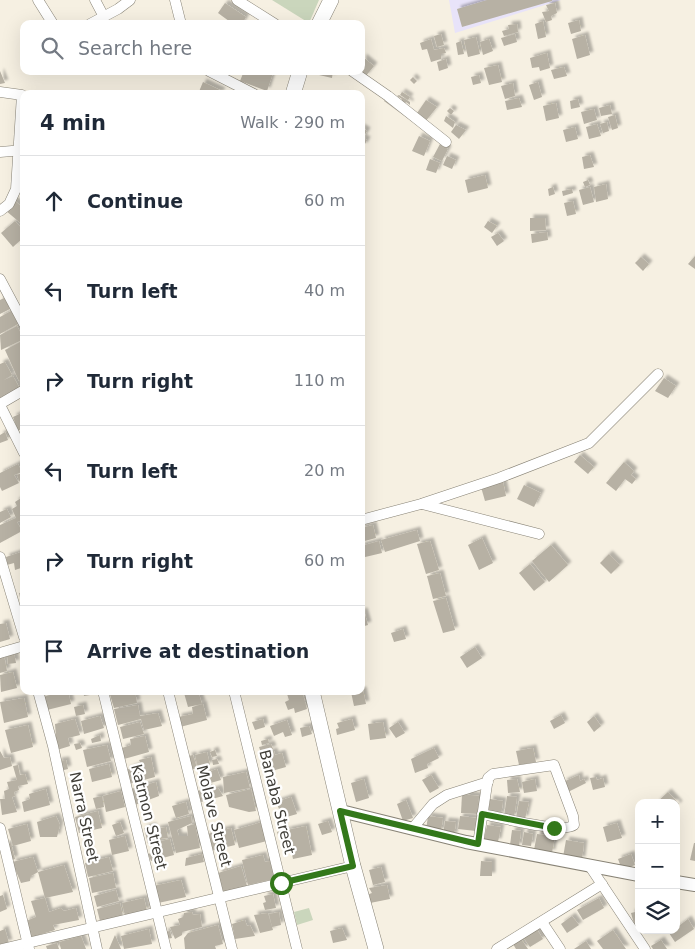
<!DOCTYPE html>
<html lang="en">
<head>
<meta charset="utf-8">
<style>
	:root { --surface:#fff; --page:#f6f6f7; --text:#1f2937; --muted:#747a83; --line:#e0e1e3 }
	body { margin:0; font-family:"DejaVu Sans",sans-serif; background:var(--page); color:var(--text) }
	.controls { position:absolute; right:15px; bottom:15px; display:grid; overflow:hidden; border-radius:10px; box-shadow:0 5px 20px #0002 }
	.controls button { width:45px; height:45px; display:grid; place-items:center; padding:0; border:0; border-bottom:1px solid var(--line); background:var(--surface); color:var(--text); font:25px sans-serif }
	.stop { position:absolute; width:15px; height:15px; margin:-11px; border:4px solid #33781a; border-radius:50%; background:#fff }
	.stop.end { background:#33781a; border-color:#fff; box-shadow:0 1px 5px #0008 }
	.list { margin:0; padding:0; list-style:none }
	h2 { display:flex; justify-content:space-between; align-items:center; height:65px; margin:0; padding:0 20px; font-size:21px }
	h2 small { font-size:16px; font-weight:400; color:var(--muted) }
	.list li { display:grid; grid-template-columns:32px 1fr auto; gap:15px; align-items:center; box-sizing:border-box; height:90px; padding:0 20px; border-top:1px solid var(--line) }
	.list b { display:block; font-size:19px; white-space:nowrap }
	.list em { font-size:16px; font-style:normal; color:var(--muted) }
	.icon { flex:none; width:28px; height:28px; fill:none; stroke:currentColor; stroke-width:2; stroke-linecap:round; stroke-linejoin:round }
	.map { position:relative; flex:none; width:695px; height:949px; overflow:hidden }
	.search { position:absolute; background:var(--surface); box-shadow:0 5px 20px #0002; left:20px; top:20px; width:345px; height:55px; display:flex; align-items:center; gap:12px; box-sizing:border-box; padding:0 18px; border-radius:10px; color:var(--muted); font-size:19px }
	.panel { position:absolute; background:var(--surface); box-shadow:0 5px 20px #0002; left:20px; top:90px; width:345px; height:605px; border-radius:10px }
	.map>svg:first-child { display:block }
	.commercial { fill:#e8e3f9 }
	.green { fill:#cad6bc }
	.building { fill:#b7b1a4; filter:url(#shadow) }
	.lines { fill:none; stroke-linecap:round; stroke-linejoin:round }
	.minor-casing { stroke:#888376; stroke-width:11 }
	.tertiary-casing { stroke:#888376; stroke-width:14 }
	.primary-casing { stroke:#888376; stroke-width:16 }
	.minor { stroke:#fff; stroke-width:10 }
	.tertiary { stroke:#fff; stroke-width:12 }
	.primary { stroke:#fff; stroke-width:15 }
	.route { stroke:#33781a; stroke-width:6 }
	.labels { text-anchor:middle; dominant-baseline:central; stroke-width:4.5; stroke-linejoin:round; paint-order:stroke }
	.street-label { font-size:15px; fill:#3f3d37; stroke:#fff }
</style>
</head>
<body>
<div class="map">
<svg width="695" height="949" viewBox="0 0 695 949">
	<defs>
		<filter id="shadow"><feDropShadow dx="3.5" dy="-3.5" stdDeviation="1" flood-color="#0004"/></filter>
	</defs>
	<rect width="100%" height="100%" fill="#f6f0e2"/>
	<polygon class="commercial" points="449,0 561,0 455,33"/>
	<g class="green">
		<polygon points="272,0 319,0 309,23"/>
		<polygon points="309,908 313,920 297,925 294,912"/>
	</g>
	<g class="building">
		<polygon points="487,0 552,0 552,1 462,27 457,9"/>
		<polygon points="225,3 246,17 242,24 233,24 218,13"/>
		<polygon points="555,3 557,13 551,16 552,20 546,22 542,12 549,11 546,5"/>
		<polygon points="579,20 581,31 571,34 568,23"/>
		<polygon points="543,21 546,37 538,39 535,24"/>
		<polygon points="517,24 518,32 504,36 502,31 509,29 508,25"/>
		<polygon points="441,34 444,45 437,47 434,36"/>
		<polygon points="515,34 517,42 504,46 501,38"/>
		<polygon points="585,35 590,55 577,59 572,39"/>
		<polygon points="476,37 480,54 468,57 464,40"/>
		<polygon points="431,39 434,50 444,48 446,53 441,54 441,59 431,62 427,49 422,50 420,43"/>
		<polygon points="489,39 493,51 483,55 480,42"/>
		<polygon points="461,41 464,54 458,55 456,43"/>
		<polygon points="547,53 550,68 540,71 539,67 532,68 530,58"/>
		<polygon points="363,57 374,66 365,77 358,71 361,71"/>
		<polygon points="446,59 448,68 439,71 437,62"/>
		<polygon points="498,65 502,82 489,85 484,68"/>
		<polygon points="564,67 567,76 554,79 551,70"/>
		<polygon points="0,71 5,83 0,84"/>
		<polygon points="244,71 268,71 273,73 267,91 240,81"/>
		<polygon points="320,71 333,71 332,78 319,75"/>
		<polygon points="479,75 481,83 473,85 471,77"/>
		<polygon points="413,77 417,81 414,84 410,80"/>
		<polygon points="203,82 222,91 220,94 198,94"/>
		<polygon points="538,82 542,97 534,100 529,85"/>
		<polygon points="513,83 515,96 505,99 501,86"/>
		<polygon points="402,92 410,97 408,100 400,95"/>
		<polygon points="399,95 410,102 410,105 406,102 403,106 399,103 402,99 397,96"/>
		<polygon points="386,98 424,126 422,129 384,101"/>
		<polygon points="519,98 522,107 507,110 505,101"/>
		<polygon points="578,99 580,107 571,109 570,101"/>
		<polygon points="426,100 437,107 425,122 415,116"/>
		<polygon points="556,103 559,118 546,121 543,106"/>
		<polygon points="610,105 612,114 601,116 599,108"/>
		<polygon points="450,108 454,111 451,115 447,111"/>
		<polygon points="594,109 597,120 584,124 581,112"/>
		<polygon points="615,115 618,128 612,130 608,117"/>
		<polygon points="446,116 455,122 453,128 444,121"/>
		<polygon points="607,122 609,131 603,133 600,124"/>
		<polygon points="597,124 601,136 589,139 586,127"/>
		<polygon points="456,125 466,130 459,139 451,132"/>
		<polygon points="361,127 367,131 363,138 367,140 364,146 361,145"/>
		<polygon points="575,127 578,139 566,142 563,130"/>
		<polygon points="419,136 430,141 424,156 412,151"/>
		<polygon points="440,144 448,149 442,161 433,157"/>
		<polygon points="590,155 594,167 584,169 582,157"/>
		<polygon points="447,156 456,160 452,169 443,165"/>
		<polygon points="430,159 440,163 436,173 426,170"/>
		<polygon points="485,175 488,188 468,193 465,180"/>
		<polygon points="588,180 590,185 585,187 583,182"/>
		<polygon points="606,184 608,199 596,202 594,187"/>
		<polygon points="553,187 555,194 549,196 548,189"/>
		<polygon points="590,187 594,202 583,205 579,190"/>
		<polygon points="572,189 573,193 563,196 562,191"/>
		<polygon points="14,200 24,209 24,226 5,210"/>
		<polygon points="573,201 576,214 567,216 564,203"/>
		<polygon points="530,218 545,218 546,230 530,231"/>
		<polygon points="15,221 24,231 24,237 13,247 1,233"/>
		<polygon points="488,221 497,226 492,233 484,227"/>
		<polygon points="547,232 548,240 532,243 531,234"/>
		<polygon points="498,233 504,241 497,246 491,237"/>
		<polygon points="695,256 695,269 688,264"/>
		<polygon points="641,257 649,264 643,271 635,263"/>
		<polygon points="4,298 10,309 0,314 0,300"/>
		<polygon points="11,311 18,324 0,334 0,317"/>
		<polygon points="17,326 24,339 1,350 0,335"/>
		<polygon points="20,342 24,351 24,385 21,380 19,381 5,350"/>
		<polygon points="5,362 12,375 4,380 13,376 20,389 0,400 0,364"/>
		<polygon points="664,378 676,386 668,398 655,391"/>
		<polygon points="24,412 24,427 18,431 13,417"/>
		<polygon points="5,432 8,440 0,443 0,435"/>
		<polygon points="580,455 594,467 588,474 574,462"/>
		<polygon points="624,462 634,471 631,475 636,479 632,484 625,479 616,491 606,483"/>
		<polygon points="18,464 22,472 14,475 19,483 2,491 0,487 0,473"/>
		<polygon points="22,473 24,479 19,481 17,475"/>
		<polygon points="503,482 506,496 485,501 481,487"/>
		<polygon points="524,485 541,493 534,507 517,499"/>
		<polygon points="24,496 24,523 22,520 17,522 22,531 0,543 0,525 16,518 12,509 17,506 15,502"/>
		<polygon points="7,509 11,517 0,523 0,512"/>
		<polygon points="373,525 376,538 361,542 361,528"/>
		<polygon points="417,530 420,541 385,552 381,540"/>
		<polygon points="482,538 493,563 479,570 468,545"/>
		<polygon points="379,541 382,553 361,558 361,546"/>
		<polygon points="430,541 439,570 426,574 417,544"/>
		<polygon points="551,545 568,565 549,582 532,561"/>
		<polygon points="24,551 24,567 15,570 14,563 7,565 6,557"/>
		<polygon points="609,554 620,565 611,574 600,563"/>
		<polygon points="530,564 545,582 534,591 519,573"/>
		<polygon points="440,573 446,596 433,599 427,576"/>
		<polygon points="24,592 24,611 23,611 19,593"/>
		<polygon points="446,598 455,630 443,633 433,601"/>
		<polygon points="364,611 368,625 361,627 361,612"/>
		<polygon points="6,623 10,639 0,642 0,624"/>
		<polygon points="403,629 406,639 394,642 391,633"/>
		<polygon points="475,647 482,658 467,668 460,657"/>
		<polygon points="14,653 16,663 8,664 7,654"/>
		<polygon points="4,655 7,671 0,673 0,656"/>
		<polygon points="13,672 17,688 1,692 0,675"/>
		<polygon points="363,690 366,704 354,706 351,692"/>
		<polygon points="42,691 58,691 58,692 43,696"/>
		<polygon points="64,691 68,691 71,704 47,710 43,697"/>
		<polygon points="83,691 96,691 96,694 84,696"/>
		<polygon points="126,691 135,691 137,703 114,708 110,695"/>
		<polygon points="198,691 202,704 188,707 184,693"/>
		<polygon points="296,691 302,691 307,709 295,713 294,708 288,710 285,702 289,700 287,694"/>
		<polygon points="24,698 28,717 4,723 0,702"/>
		<polygon points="203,704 207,720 180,727 178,717 193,714 192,707"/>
		<polygon points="83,705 85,714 76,716 74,707"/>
		<polygon points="138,705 140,716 158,713 162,726 144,730 141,719 118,725 114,709"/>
		<polygon points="561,715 565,723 554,729 550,721"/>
		<polygon points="100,716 104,728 84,734 81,721"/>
		<polygon points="594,716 601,726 594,732 587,722"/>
		<polygon points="75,719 80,735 68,738 70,746 57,750 55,724"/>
		<polygon points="263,719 265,727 255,730 252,722"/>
		<polygon points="352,719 355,730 337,735 336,729 339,728 337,723"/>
		<polygon points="287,720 292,735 285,737 283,732 274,736 270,726"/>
		<polygon points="140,722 144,734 123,739 120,727"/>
		<polygon points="383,722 386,738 370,740 368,724"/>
		<polygon points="398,722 405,733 396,738 389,728"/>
		<polygon points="28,725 33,747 11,753 5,730"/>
		<polygon points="309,726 312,734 302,737 300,728"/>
		<polygon points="100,735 101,741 92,743 91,739"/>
		<polygon points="145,736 149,752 124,759 122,748 131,745 130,739"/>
		<polygon points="268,739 269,743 262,745 261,741"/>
		<polygon points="80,743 82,748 76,750 74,744"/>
		<polygon points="271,744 273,749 261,753 259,747"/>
		<polygon points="107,745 111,761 87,767 83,750"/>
		<polygon points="434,748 439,758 427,764 428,768 415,773 411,759"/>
		<polygon points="533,748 536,762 519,765 516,751"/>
		<polygon points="215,750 217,756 212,757 210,752"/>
		<polygon points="0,751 4,758 10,757 12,766 0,770"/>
		<polygon points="274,751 275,755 282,753 286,767 268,772 263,754"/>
		<polygon points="207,752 210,765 198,768 195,755"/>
		<polygon points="193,755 197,768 191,770 188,756"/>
		<polygon points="151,757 155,777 129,784 126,770 141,764 139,760"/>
		<polygon points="217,759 219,764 213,765 212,760"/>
		<polygon points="66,760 68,769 60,771 58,761"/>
		<polygon points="109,764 112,777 92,782 89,769"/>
		<polygon points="18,765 20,775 25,774 28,784 18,786 19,790 14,792 15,796 12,797 17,812 2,815 0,799 5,799 4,791 9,789 7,782 17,780 13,766"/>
		<polygon points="217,769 221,780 207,784 205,773"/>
		<polygon points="246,772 250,788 224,793 223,777"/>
		<polygon points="431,775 439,788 430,793 422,780"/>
		<polygon points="579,775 580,781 584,779 586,783 568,792 563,782"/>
		<polygon points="596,777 597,780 603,778 605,787 593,790 590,778"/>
		<polygon points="364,779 369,798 356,802 351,783"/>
		<polygon points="517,779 520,792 508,793 507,780"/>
		<polygon points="535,779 537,791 524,793 522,782"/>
		<polygon points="156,782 159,796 135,805 131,789"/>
		<polygon points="208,787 210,791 218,788 223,796 201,802 198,791"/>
		<polygon points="46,789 50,805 24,812 22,802 30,799 29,794"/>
		<polygon points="251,789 256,811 249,812 229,807 226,795"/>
		<polygon points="121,791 125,807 106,812 103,796"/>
		<polygon points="668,792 679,804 676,807 676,803 656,803"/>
		<polygon points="462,794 479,796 478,814 461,813"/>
		<polygon points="102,796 104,807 96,809 93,798"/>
		<polygon points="507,796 517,797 514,818 504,816"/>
		<polygon points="291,797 297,814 283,818 276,802"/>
		<polygon points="490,799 503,801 501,816 488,814"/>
		<polygon points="406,800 413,818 403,821 397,804"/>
		<polygon points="519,801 529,802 525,819 516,818"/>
		<polygon points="186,802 189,814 176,818 172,806"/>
		<polygon points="98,811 102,828 79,833 75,817"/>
		<polygon points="56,816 60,825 57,837 40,837 37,822"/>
		<polygon points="191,816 192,823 177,830 179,836 188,836 187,826 195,824 200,848 176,853 168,822"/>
		<polygon points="428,816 443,818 441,832 426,830"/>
		<polygon points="460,816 478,818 476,831 458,829"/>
		<polygon points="328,821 332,832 322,835 318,824"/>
		<polygon points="445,821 456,822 454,836 443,834"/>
		<polygon points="120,822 124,833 116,836 112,825"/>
		<polygon points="262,822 267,841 239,848 234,830"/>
		<polygon points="617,823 622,838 607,842 603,827"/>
		<polygon points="27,824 31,841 13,846 8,829"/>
		<polygon points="487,825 501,827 498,842 484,839"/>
		<polygon points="153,826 157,842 170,839 174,855 151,861 148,854 157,851 154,843 148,844 144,828"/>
		<polygon points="306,826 312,855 293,859 287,830"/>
		<polygon points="166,827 168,838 159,839 156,829"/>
		<polygon points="231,828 235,845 211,851 207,834"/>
		<polygon points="286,830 288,839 280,841 277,832"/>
		<polygon points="512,830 521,831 519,847 510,845"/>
		<polygon points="524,832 533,834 531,846 522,845"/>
		<polygon points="537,834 555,836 552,853 534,850"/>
		<polygon points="125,836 129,851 112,855 109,840"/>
		<polygon points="566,840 584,843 582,860 563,857"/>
		<polygon points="11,843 15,859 10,861 5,845"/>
		<polygon points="694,843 695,843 695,861 690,860"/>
		<polygon points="202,854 204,862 185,866 186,858"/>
		<polygon points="631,854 635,865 622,870 618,859"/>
		<polygon points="263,855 265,862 270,861 274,879 248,885 242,860"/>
		<polygon points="33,857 38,872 31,876 30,881 21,883 12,862"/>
		<polygon points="109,857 113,871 88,877 85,863"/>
		<polygon points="481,861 492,862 492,876 480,876"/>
		<polygon points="64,865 73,892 45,898 38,872"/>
		<polygon points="241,866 247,886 223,892 218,873"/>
		<polygon points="381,867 385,882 373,885 369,870"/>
		<polygon points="113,873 116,888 92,893 89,878"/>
		<polygon points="181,880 186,897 158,903 153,886"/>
		<polygon points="387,885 390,899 370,903 369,894 372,893 369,888"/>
		<polygon points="116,890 119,901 97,907 94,896"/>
		<polygon points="273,894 276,908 265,910 263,903 266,902 264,896"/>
		<polygon points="3,895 7,909 0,912 0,896"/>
		<polygon points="45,898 49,912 61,908 64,911 76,908 79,920 53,925 55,930 29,938 26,921 36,917 31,901"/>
		<polygon points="144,898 147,911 125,916 122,903"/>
		<polygon points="599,898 604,908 583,920 577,910"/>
		<polygon points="120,903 123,916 100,921 97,909"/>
		<polygon points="639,911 639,931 636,931 631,913"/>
		<polygon points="192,912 193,915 200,914 202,927 182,932 182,935 175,939 170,927 180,925 178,919 183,917 184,913"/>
		<polygon points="279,912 281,925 272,927 269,914"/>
		<polygon points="268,913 273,930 260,933 254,915"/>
		<polygon points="572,916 579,925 567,933 561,924"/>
		<polygon points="688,919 694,929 675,942 669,933 676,930 676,928"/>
		<polygon points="245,920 247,926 250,925 255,936 235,939 232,924"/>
		<polygon points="218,925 223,944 215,946 216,949 185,949 184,938 188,933"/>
		<polygon points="342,928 347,940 333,943 330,931"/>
		<polygon points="536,928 543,939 530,947 523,937"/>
		<polygon points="5,929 9,943 0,944 0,931"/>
		<polygon points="149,929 152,944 124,949 121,936"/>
		<polygon points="613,930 626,949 603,949 597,941"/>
		<polygon points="170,931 172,938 167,939 164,932"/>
		<polygon points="115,935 121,949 109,949"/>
		<polygon points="81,936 86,949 61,949 59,942"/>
		<polygon points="521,939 528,949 516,949 513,944"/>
		<polygon points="661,940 667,949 653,949 651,946"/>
		<polygon points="586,941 591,949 574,949"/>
		<polygon points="57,943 59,949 47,949 46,946"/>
	</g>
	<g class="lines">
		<defs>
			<g id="minor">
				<polyline points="38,0 53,24"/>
				<polyline points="95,0 104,17"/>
				<polyline points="175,0 181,24"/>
				<polyline points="237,0 275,24"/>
				<polyline points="90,24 118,9 130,0"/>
				<polyline points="209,71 254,94"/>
				<polyline points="352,71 388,96 446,142"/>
				<polyline points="0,92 22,95 16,189 9,204 0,211"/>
				<polyline points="0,152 24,150"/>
				<polyline points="0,279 24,324"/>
				<polyline points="0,404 24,390"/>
				<polyline points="0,405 24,453"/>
				<polyline points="422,504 539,534"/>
				<polyline points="361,520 421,504 499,478 589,443 658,374"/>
				<polyline points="0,557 24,637"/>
				<polyline points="0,653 24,646"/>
				<polyline points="38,691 53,746 97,949"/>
				<polyline points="103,691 166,949"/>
				<polyline points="168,691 232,949"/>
				<polyline points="234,691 297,949"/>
				<polyline points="0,828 29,949"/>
				<polyline points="412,829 433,804 447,795 488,782"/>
				<path d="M478,844L488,778L493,774L554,765L573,816L574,825C563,834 499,817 482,814"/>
				<polyline points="589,865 645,949"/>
				<polyline points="542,922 560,949"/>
				<polyline points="2,949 353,866"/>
				<polyline points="497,949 602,884"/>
			</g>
			<g id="tertiary">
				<polyline points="341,811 466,842 639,875"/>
				<polyline points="676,882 695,885"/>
			</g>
			<g id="primary">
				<polyline points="319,24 331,0"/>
				<polyline points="293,94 300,71"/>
				<polyline points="312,691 353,866 376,949"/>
			</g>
		</defs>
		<use href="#minor" class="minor-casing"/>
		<use href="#tertiary" class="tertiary-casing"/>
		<use href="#primary" class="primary-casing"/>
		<use href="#minor" class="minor"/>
		<use href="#tertiary" class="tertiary"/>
		<use href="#primary" class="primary"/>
	</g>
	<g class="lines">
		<polyline class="route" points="281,883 353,866 340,811 478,844 482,814 554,828"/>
	</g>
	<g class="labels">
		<g class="street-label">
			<text transform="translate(277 802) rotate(76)">Banaba Street</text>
			<text transform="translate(214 816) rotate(76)">Molave Street</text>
			<text transform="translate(84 817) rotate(78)">Narra Street</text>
			<text transform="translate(149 817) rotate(76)">Katmon Street</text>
		</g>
	</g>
</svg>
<div class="controls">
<button>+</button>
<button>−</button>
<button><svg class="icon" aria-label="layers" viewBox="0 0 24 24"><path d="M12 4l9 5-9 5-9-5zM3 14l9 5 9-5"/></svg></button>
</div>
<div class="stop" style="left:281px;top:883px"></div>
<div class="stop end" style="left:554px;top:828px"></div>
<div class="search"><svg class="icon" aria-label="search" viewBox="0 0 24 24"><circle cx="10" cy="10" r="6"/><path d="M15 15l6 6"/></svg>Search here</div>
<section class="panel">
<h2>4 min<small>Walk · 290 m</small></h2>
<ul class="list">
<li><svg class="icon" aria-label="ahead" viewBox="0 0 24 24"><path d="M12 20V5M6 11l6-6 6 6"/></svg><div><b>Continue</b></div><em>60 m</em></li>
<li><svg class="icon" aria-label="left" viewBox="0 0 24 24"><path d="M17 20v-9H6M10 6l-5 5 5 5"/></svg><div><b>Turn left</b></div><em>40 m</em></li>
<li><svg class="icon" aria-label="right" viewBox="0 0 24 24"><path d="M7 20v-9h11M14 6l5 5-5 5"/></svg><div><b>Turn right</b></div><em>110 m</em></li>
<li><svg class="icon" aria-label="left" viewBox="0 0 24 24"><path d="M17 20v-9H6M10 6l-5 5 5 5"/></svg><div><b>Turn left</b></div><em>20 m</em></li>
<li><svg class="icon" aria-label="right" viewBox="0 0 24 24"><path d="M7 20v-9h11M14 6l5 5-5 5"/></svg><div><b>Turn right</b></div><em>60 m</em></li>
<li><svg class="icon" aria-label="arrive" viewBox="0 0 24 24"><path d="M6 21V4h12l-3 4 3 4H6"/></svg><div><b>Arrive at destination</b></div></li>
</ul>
</section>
</div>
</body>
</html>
